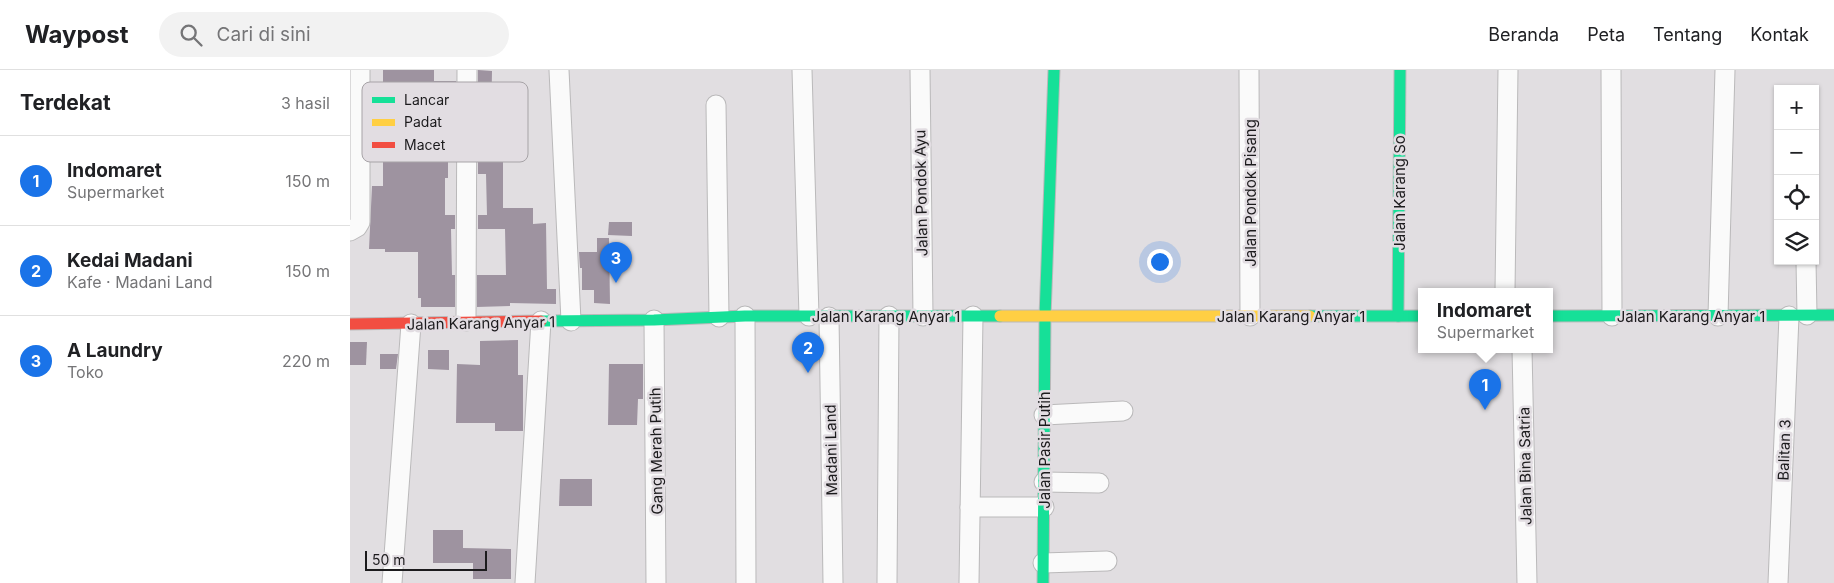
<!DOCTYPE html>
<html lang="id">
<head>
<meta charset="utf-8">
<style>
	:root { --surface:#fff; --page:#f2f2f2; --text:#202124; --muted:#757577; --line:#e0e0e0; --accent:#1a73e8 }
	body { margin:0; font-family:Inter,sans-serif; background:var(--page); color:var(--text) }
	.controls { position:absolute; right:15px; top:15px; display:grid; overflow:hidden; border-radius:0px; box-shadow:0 1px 4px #0004 }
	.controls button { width:45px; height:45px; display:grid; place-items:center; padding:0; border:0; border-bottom:1px solid var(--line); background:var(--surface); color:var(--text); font:25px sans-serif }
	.scale { position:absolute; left:15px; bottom:12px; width:122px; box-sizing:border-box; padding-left:5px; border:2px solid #1c1b1d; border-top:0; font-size:14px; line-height:18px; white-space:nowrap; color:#1c1b1d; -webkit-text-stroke:4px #e2dde2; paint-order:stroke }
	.you { position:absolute; left:809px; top:191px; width:18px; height:18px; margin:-12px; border:4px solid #fff; border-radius:50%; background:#1a73e8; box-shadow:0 0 0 8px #1a73e833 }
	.badge { display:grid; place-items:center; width:32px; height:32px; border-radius:50%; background:var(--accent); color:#fff; font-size:16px; font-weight:700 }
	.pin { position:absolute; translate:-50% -41px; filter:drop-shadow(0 1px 2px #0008) }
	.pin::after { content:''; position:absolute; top:26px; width:18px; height:15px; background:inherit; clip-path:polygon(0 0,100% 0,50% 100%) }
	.popup { position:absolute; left:1068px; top:218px; width:135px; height:65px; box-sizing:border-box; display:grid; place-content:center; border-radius:0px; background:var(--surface); filter:drop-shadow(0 1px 4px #0005); font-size:16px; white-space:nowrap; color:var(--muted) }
	.popup b { font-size:19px; color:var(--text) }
	.popup::after { content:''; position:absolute; left:50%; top:100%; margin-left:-10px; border:10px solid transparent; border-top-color:var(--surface) }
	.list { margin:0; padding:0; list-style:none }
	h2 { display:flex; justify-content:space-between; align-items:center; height:65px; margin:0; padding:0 20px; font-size:21px }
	h2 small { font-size:16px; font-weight:400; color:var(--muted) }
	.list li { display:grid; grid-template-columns:32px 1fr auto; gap:15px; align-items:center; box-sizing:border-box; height:90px; padding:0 20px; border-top:1px solid var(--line) }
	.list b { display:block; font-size:19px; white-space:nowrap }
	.list p { margin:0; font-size:16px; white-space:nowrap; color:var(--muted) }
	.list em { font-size:16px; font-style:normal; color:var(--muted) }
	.icon { flex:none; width:28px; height:28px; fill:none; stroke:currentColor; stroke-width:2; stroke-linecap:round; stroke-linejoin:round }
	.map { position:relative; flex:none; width:1484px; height:513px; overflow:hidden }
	header { display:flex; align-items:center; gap:30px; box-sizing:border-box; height:70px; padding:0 25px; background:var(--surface); border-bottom:1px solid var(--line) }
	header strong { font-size:24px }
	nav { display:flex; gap:28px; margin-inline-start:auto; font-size:18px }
	.search { width:350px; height:45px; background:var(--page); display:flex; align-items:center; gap:12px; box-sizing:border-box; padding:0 18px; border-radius:28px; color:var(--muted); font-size:19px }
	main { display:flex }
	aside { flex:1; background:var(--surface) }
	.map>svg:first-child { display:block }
	.building { fill:#9e93a0 }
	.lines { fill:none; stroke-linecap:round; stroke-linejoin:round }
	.street-casing { stroke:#bab9ba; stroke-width:21 }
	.fast-casing { stroke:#bab9ba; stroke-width:13 }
	.slow-casing { stroke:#bab9ba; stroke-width:13 }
	.jam-casing { stroke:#bab9ba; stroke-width:13 }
	.street { stroke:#fafafa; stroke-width:19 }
	.fast { stroke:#16e098; stroke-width:11 }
	.slow { stroke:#ffcf43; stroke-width:11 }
	.jam { stroke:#f24e42; stroke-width:11 }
	.labels { text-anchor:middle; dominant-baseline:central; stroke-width:5; stroke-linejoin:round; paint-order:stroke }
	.street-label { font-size:15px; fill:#1c1b1d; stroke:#e2dde2 }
	.key { fill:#e2dde2; stroke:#a7a3a7; stroke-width:1 }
	.key-label { font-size:14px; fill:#1c1b1d }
</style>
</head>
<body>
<header>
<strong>Waypost</strong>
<div class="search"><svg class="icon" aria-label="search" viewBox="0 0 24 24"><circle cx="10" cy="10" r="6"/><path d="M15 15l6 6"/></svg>Cari di sini</div>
<nav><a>Beranda</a><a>Peta</a><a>Tentang</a><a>Kontak</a></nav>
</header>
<main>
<aside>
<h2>Terdekat<small>3 hasil</small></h2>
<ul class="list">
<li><span class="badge">1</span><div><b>Indomaret</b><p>Supermarket</p></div><em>150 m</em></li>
<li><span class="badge">2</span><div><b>Kedai Madani</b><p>Kafe · Madani Land</p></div><em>150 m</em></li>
<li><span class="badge">3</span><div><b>A Laundry</b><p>Toko</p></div><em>220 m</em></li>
</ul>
</aside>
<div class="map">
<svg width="1484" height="513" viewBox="0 0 1484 513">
	<rect width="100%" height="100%" fill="#e1dee1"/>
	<g class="building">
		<polygon points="33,0 84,0 84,11 106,11 106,30 99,30 99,33 96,33 96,83 98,83 98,108 95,108 95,145 105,145 105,159 101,159 102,205 105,205 105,237 71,237 71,228 68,228 68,182 35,182 35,179 19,179 22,116 33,116 33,72 36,72 36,41 29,41 29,21 33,21"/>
		<polygon points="128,0 142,1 141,56 146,56 146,82 153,82 153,138 183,138 183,154 196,153 197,219 206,219 206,234 160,233 160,236 127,237 127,205 156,205 155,159 128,159 128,145 137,145 136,104 128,104"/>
		<polygon points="259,152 282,152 282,166 258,165"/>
		<polygon points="247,168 259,168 260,234 244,233 244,220 232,220 232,198 230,198 229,182 247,182"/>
		<polygon points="168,270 168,305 173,305 173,361 145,361 145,353 106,353 107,294 130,295 130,271"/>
		<polygon points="0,272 17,272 16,295 0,295"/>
		<polygon points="78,280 99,280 99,300 78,299"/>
		<polygon points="30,284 48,284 46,299 30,299"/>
		<polygon points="259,294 293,294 293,329 288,329 287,355 258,355"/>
		<polygon points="210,409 242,409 242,436 209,436"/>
		<polygon points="83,460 113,460 113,478 161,479 161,509 123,509 123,493 83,493"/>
	</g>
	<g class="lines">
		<defs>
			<g id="street">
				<polyline points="209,0 221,251"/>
				<polyline points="452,0 459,246"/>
				<polyline points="570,0 573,246"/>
				<polyline points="899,0 900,246"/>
				<polyline points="1261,0 1262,246"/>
				<polyline points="366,35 369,247"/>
				<polyline points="0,161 7,157 10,152 10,0"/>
				<polyline points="1456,191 1457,245"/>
				<polyline points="1155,221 1158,0"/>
				<polyline points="395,246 396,513"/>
				<polyline points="1368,246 1375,0"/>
				<polyline points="479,247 483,513"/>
				<polyline points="304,250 306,513"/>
				<polyline points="116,251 117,0"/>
				<polyline points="1172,279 1177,513"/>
				<polyline points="694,345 773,341"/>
				<polyline points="694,412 749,413"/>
				<polyline points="620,437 694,437"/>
				<polyline points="693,493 757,491"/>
				<polyline points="42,513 61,254"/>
				<polyline points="175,513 191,251"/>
				<polyline points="537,513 539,246"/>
				<polyline points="619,513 623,246"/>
				<polyline points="1428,513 1439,246"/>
			</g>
			<g id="fast">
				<polyline points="960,246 1071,246"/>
				<polyline points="1048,246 1050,0"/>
				<polyline points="1199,246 1484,245"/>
				<polyline points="191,251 304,250 395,246 650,246"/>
				<polyline points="693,513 695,247 704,0"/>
			</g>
			<polyline id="slow" points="650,246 960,246"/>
			<polyline id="jam" points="0,254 191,251"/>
		</defs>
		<use href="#street" class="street-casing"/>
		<use href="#fast" class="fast-casing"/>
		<use href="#slow" class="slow-casing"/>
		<use href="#jam" class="jam-casing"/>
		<use href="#street" class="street"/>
		<use href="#fast" class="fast"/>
		<use href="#slow" class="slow"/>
		<use href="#jam" class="jam"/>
	</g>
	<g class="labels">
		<g class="street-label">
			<text transform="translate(571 123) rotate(-91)">Jalan Pondok Ayu</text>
			<text transform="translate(900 123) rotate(-90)">Jalan Pondok Pisang</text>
			<text transform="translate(1049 123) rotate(-90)">Jalan Karang So</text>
			<text x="536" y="246">Jalan Karang Anyar 1</text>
			<text x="941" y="246">Jalan Karang Anyar 1</text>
			<text x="1341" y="246">Jalan Karang Anyar 1</text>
			<text transform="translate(131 253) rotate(-1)">Jalan Karang Anyar 1</text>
			<text transform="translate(481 380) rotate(-91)">Madani Land</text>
			<text transform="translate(694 380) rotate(-90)">Jalan Pasir Putih</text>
			<text transform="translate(1434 380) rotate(-88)">Balitan 3</text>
			<text transform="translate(306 381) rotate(-91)">Gang Merah Putih</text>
			<text transform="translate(1175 396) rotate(-91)">Jalan Bina Satria</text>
		</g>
	</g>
	<rect x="12" y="12" width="166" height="80" rx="8" class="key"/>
	<rect x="22" y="27" width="23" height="6" fill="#16e098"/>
	<rect x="22" y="49" width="23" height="7" fill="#ffcf43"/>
	<rect x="22" y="72" width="23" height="6" fill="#f24e42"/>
	<g class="key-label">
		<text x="54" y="35">Lancar</text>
		<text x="54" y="57">Padat</text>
		<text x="54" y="80">Macet</text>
	</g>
</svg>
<div class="controls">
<button>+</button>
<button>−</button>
<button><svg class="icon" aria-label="locate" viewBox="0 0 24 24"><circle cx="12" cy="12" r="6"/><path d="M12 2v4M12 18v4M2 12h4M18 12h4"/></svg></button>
<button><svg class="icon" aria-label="layers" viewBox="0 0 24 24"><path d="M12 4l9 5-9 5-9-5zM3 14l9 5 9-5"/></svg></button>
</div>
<div class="scale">50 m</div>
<div class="you"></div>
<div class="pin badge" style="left:1135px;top:340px">1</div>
<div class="popup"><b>Indomaret</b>Supermarket</div>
<div class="pin badge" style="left:458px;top:303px">2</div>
<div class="pin badge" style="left:266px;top:213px">3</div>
</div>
</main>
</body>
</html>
